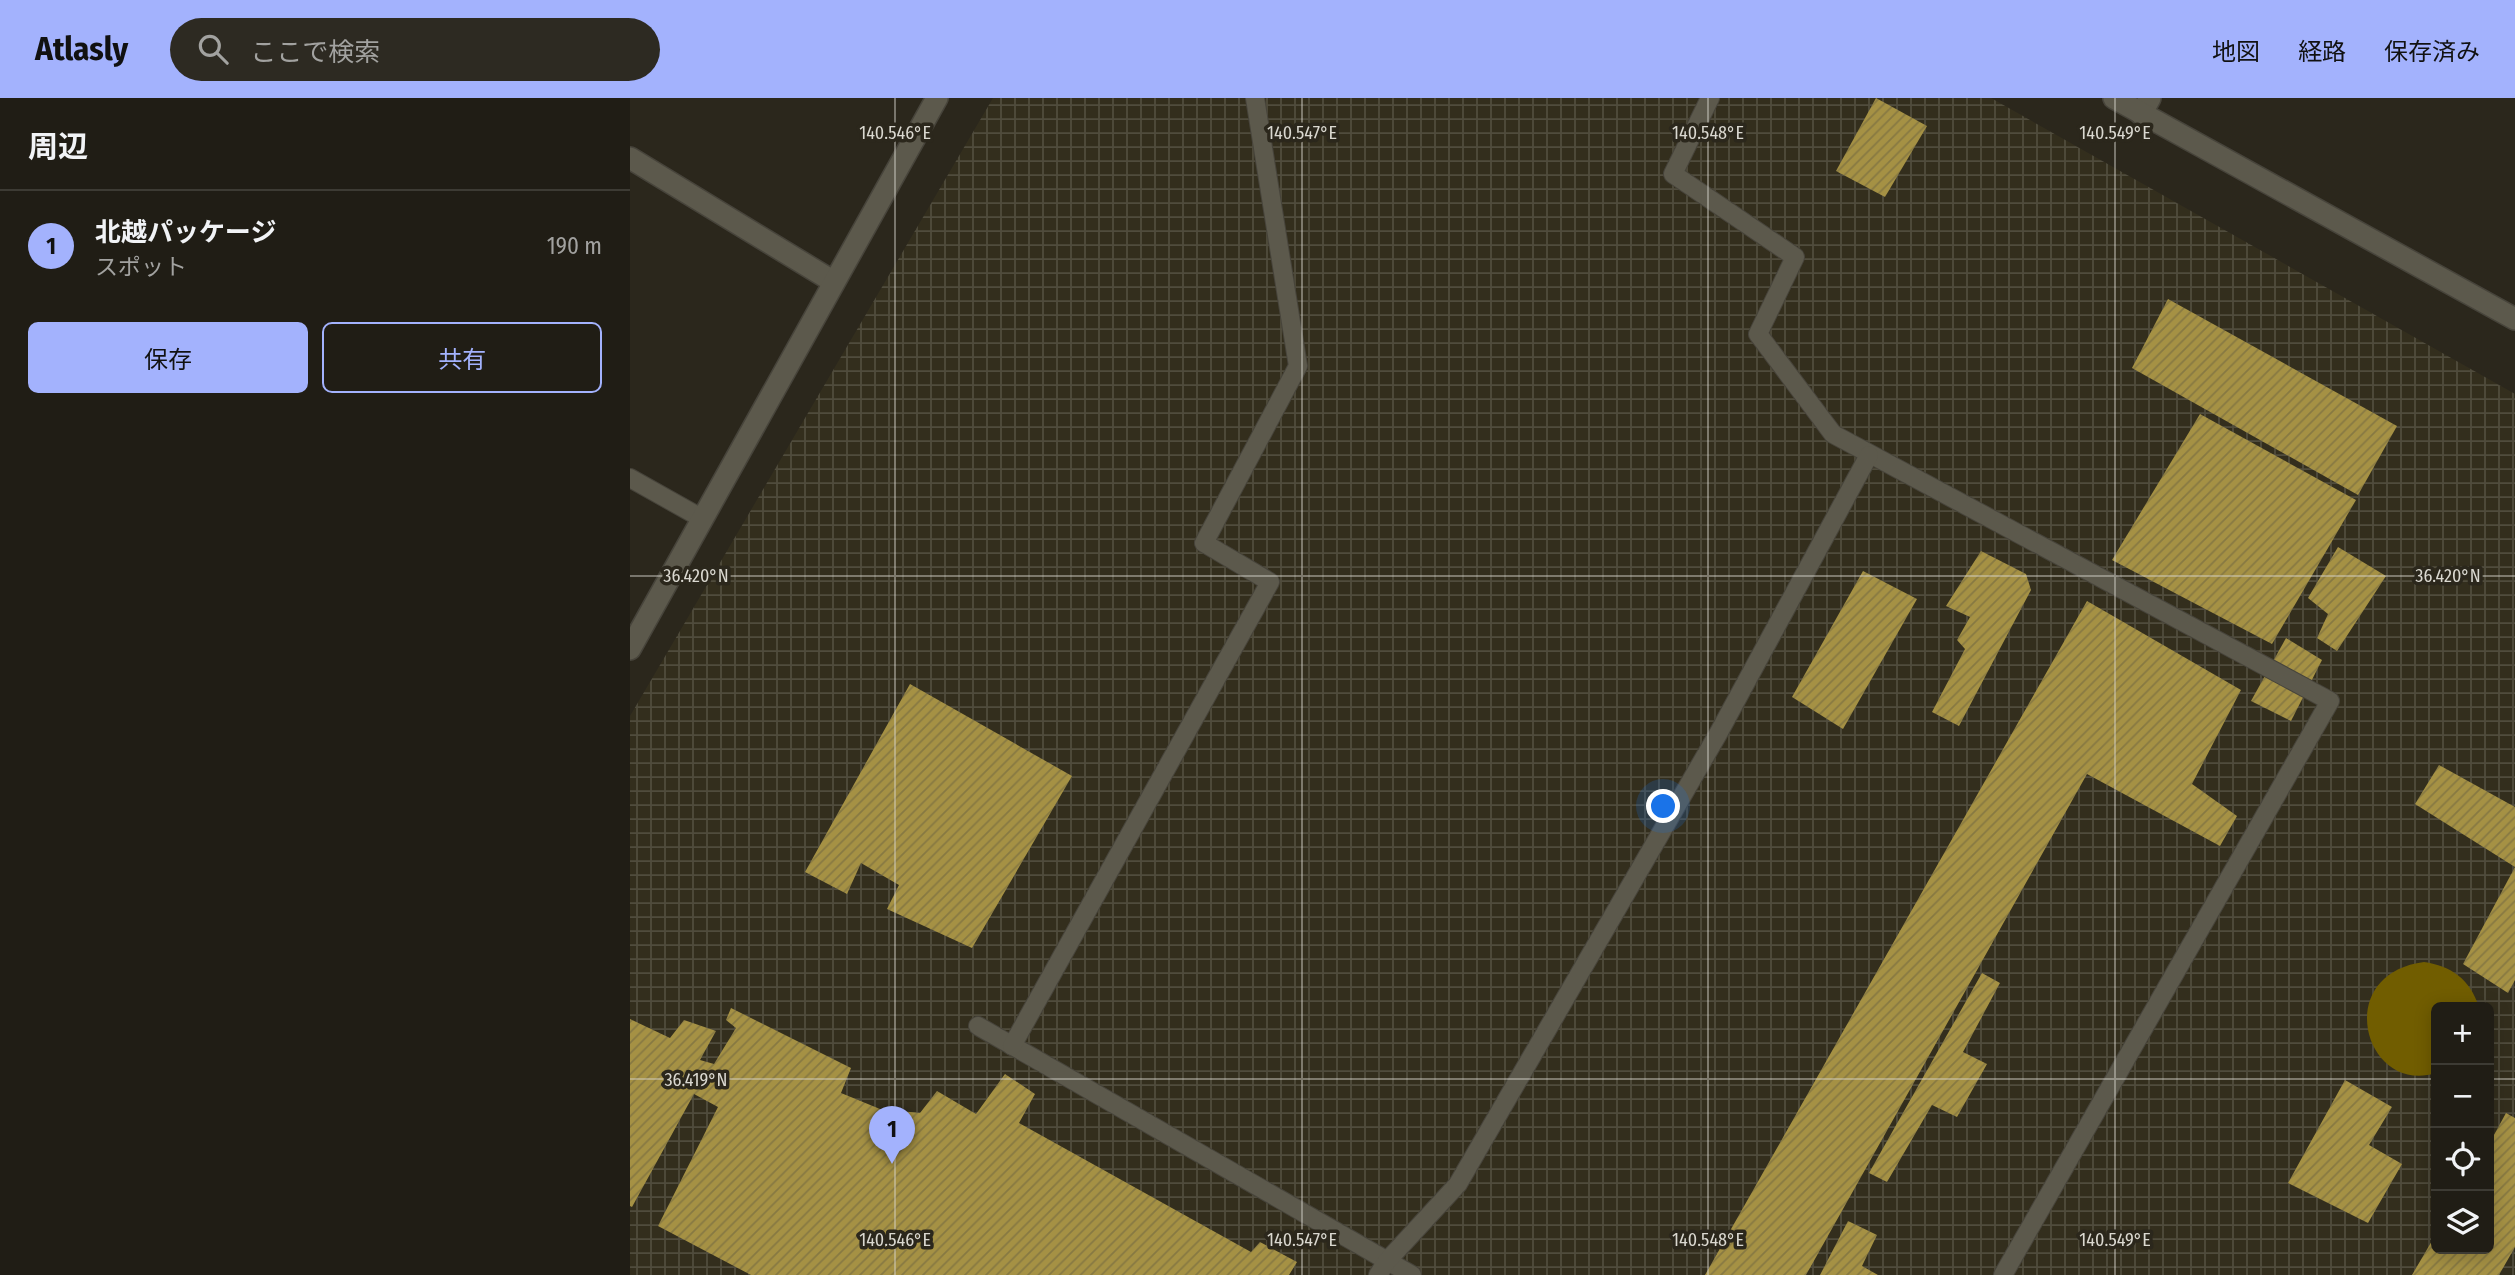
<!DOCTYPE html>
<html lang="ja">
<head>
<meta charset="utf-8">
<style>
	:root { --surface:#201d15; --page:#2d2a22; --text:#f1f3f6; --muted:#a2a2a0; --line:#3d3b34; --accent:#a3b2fd }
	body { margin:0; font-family:"Fira Sans Condensed","Noto Sans JP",sans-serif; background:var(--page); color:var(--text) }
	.controls { position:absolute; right:21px; bottom:21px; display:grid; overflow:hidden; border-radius:10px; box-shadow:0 4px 18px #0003 }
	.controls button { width:63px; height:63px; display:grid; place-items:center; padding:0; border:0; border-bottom:2px solid var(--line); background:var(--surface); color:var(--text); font:35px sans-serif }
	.you { position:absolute; left:1034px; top:709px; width:24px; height:24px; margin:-18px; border:5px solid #fff; border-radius:50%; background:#1a73e8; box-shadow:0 0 0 10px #1a73e833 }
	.badge { display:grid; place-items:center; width:46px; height:46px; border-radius:50%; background:var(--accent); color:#111; font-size:23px; font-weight:700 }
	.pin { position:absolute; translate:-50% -58px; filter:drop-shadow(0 2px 4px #0008) }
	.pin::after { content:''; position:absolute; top:37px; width:24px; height:21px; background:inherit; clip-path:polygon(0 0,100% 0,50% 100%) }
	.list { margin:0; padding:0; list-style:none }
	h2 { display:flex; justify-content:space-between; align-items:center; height:91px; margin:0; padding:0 28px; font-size:30px }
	h2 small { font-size:23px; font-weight:400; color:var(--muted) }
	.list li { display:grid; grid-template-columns:46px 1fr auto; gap:21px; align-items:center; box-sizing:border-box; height:112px; padding:0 28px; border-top:2px solid var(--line) }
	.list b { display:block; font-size:26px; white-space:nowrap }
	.list p { margin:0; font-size:23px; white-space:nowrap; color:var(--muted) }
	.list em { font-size:23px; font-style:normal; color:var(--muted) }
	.actions { display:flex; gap:14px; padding:21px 28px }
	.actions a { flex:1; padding:16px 0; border:2px solid var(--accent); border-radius:10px; text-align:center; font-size:24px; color:var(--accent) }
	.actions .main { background:var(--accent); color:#111 }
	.icon { flex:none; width:38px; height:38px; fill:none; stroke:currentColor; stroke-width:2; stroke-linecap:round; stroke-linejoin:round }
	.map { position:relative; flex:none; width:1885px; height:1177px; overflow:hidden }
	header { display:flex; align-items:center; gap:42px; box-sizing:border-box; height:98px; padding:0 35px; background:var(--accent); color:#111 }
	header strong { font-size:33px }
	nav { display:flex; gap:38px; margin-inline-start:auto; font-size:24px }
	.search { width:490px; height:63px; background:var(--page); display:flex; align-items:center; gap:18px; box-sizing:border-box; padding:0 24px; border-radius:38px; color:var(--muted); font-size:26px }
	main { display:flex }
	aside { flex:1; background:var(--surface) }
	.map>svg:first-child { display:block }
	.industrial { fill:url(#industrial-grid); fill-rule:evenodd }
	.water { fill:#715d00 }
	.building { fill:url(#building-hatch) }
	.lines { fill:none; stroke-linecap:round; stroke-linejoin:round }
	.service-casing { stroke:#47443b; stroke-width:20 }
	.minor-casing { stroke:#47443b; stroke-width:24 }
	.tertiary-casing { stroke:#47443b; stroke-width:24 }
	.service { stroke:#5c594c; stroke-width:18 }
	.minor { stroke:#5c594c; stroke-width:21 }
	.tertiary { stroke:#5c594c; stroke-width:21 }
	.ticks { fill:none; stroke:#dad8d0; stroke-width:2; stroke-opacity:0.45 }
	.ticks-label { font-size:18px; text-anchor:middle; fill:#dad8d0; stroke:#2b271c; stroke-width:7; stroke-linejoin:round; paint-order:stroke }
</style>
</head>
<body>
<header>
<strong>Atlasly</strong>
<div class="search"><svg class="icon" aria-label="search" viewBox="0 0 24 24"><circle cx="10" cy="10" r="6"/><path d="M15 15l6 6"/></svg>ここで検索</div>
<nav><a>地図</a><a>経路</a><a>保存済み</a></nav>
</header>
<main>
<aside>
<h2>周辺<small></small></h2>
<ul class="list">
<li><span class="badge">1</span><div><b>北越パッケージ</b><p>スポット</p></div><em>190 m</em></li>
</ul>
<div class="actions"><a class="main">保存</a><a>共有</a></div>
</aside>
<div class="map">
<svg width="1885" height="1177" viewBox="0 0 1885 1177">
	<defs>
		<pattern id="industrial-grid" width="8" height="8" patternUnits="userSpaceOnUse" patternTransform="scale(1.75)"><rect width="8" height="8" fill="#332e1d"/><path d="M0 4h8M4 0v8" fill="none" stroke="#504c3d"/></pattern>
		<pattern id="building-hatch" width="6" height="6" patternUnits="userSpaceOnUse" patternTransform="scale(1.75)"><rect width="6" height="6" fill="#a59144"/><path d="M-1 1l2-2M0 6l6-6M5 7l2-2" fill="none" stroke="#877942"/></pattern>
	</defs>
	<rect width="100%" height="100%" fill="#2b271c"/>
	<path class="industrial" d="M363,0H1361L1885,296V1177H0V618ZM1806,909H1859V1151H1806Z"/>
	<path class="water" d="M1794,864C1821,868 1840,881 1849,909H1806V975C1734,997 1701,876 1794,864Z"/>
	<g class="building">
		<polygon points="1246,0 1297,28 1255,99 1206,73"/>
		<polygon points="1538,201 1767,328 1728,397 1502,270"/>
		<polygon points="1570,316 1726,402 1642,546 1482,462"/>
		<polygon points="1708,449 1756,478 1707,553 1687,540 1698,516 1678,500"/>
		<polygon points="1351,453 1396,476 1401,492 1329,628 1302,614 1335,551 1327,542 1340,519 1316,508"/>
		<polygon points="1233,473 1287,501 1213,631 1162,599"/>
		<polygon points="1457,503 1611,592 1562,686 1607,718 1590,748 1457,676 1176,1177 1075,1177"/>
		<polygon points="1656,540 1692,562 1661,623 1621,603"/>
		<polygon points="280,586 442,678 342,850 257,811 269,787 231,765 217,796 175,774"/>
		<polygon points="1809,667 1885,709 1885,769 1785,706"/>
		<polygon points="1885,769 1885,882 1878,895 1833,866"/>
		<polygon points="1352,875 1370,885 1333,954 1357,966 1327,1019 1302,1007 1257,1084 1239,1075"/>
		<polygon points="101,910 221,970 211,995 250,1011 290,1015 307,993 346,1016 375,976 405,996 389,1025 621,1154 630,1144 667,1164 659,1177 121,1177 28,1128 88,1009 64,996 2,1109 0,1108 0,921 40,940 54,922 86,933 70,962 84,966 106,930 96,922"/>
		<polygon points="1715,982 1762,1009 1739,1047 1772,1066 1738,1125 1658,1085"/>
		<polygon points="1876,1015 1885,1020 1885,1149 1869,1177 1782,1177 1806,1136 1806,1151 1859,1151 1859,1046"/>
		<polygon points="1218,1123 1247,1137 1232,1168 1248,1177 1190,1177"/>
	</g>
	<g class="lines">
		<defs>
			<g id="service">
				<polyline points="1080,0 1043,76 1165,159 1128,236 1203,336 1700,603 1373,1177"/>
				<polyline points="0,380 73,421"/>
				<polyline points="348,928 782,1177"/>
				<polyline points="382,948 640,484 574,445 668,268 625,0"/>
				<polyline points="748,1177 757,1163 828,1086 1088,636 1239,357"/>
			</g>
			<g id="minor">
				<polyline points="1511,16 1520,0"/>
				<polyline points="0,60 204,184"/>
			</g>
			<g id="tertiary">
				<polyline points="1484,0 1885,221"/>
				<polyline points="0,551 307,0"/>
			</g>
		</defs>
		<use href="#service" class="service-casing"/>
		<use href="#minor" class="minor-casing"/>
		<use href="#tertiary" class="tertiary-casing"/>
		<use href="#service" class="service"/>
		<use href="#minor" class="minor"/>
		<use href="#tertiary" class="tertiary"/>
	</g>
	<path class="ticks" d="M265,0V1177M672,0V1177M1078,0V1177M1485,0V1177M0,478H1885M0,981H1806M1859,981H1885"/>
	<g class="ticks-label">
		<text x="265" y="41">140.546°E</text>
		<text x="672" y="41">140.547°E</text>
		<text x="1078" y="41">140.548°E</text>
		<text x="1485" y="41">140.549°E</text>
		<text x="66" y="484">36.420°N</text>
		<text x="1818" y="484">36.420°N</text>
		<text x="66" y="988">36.419°N</text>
		<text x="265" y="1148">140.546°E</text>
		<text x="672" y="1148">140.547°E</text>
		<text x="1078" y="1148">140.548°E</text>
		<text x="1485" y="1148">140.549°E</text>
	</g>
</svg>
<div class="controls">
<button>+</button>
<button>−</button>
<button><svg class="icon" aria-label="locate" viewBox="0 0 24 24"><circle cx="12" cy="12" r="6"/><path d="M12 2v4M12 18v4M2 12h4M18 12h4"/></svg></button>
<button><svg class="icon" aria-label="layers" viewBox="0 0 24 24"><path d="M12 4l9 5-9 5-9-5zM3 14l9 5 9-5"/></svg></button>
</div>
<div class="you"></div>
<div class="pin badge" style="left:262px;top:1066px">1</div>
</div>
</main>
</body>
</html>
